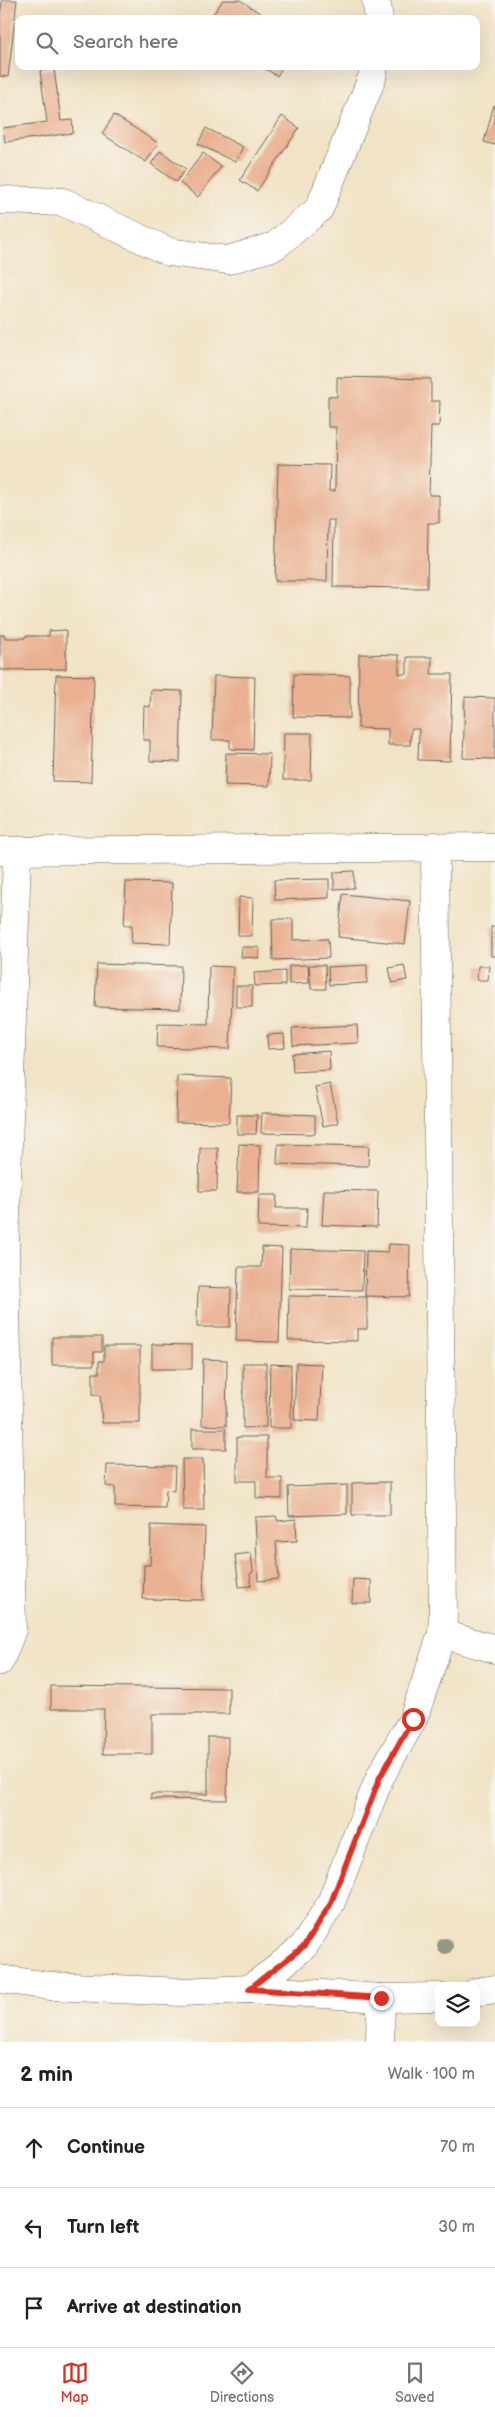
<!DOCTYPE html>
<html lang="en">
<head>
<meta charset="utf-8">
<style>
	:root { --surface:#fff; --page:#f6f6f6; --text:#202124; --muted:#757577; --line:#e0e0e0; --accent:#d93025 }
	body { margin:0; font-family:"Balsamiq Sans",sans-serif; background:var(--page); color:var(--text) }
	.controls { position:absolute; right:15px; bottom:15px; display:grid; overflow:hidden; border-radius:10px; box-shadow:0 5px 20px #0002 }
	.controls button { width:45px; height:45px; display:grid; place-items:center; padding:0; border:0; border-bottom:1px solid var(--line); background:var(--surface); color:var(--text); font:25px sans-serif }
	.stop { position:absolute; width:15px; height:15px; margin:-11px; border:4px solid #d93025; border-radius:50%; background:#fff }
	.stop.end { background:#d93025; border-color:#fff; box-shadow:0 1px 5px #0008 }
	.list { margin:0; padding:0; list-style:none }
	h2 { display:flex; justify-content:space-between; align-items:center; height:65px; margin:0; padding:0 20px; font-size:21px }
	h2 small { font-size:16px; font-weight:400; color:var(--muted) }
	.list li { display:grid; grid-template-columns:32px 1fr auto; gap:15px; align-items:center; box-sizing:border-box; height:80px; padding:0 20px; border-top:1px solid var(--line) }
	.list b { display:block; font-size:19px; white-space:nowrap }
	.list em { font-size:16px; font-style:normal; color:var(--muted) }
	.icon { flex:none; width:28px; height:28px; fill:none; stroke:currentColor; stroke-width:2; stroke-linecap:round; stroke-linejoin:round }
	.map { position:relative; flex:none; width:495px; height:2042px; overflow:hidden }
	.search { position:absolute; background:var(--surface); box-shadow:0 5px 20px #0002; left:15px; right:15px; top:15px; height:55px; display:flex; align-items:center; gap:12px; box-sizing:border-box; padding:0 18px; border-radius:10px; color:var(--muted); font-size:19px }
	.sheet { height:305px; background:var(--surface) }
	nav { display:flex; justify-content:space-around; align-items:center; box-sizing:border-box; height:70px; border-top:1px solid var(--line); background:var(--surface); font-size:14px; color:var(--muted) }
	nav a { display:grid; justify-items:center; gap:2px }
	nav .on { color:var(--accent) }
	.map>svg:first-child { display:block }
	.building { fill:#e9b091 }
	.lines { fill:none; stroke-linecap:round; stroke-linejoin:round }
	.street-casing { stroke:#676258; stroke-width:29 }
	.street { stroke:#fff; stroke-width:28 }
	.tree { fill:#8f9880 }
	.route { stroke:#d93025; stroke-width:6 }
</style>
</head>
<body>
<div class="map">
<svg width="495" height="2042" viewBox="0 0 495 2042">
	<rect width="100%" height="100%" fill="#f7f3e8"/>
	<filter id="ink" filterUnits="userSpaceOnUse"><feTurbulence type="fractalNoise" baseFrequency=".02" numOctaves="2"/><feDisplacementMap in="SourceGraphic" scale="10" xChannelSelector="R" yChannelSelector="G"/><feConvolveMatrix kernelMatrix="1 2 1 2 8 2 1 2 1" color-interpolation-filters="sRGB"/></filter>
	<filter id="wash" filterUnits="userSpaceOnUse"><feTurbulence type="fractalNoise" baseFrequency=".0096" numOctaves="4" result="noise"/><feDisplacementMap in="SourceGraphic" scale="20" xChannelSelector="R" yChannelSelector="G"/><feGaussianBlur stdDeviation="1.12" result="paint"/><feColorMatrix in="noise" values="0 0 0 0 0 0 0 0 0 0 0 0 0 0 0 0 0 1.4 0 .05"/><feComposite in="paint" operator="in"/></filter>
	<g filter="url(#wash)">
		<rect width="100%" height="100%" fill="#f1e3c6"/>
		<g id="blocks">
			<g class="building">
				<polygon points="2,0 17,0 8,77 0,76 0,18"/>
				<polygon points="223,0 240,0 269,19 210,19"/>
				<polygon points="261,66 283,66 277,76"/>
				<polygon points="54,69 61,121 72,120 73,133 5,142 3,128 47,122 40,71"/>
				<polygon points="494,105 495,106 495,145 484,142"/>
				<polygon points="114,115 158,143 146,162 102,134"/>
				<polygon points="282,116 299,128 257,191 240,180"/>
				<polygon points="206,128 243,147 235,162 198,144"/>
				<polygon points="160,151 186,169 176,182 151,164"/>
				<polygon points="203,153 221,167 198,197 180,183"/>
				<polygon points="337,377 431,379 431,401 440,401 439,426 431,426 429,495 439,495 439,523 428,523 427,588 333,587 334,520 328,520 327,581 275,581 278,464 330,465 329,491 335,491 336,427 328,427 328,396 337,397"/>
				<polygon points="66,630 66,669 0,670 0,635 5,635 5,638 25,638 25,636 49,636 49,631"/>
				<polygon points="359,654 399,655 399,674 407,674 407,657 432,657 431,674 452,674 450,761 418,760 419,729 411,729 410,745 388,745 388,729 358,728"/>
				<polygon points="294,674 350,676 350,718 293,717"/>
				<polygon points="56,675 94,676 91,782 53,781"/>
				<polygon points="214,676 255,677 253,750 230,749 230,740 212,740"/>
				<polygon points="151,690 182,691 180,762 150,761 150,740 143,740 144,706 150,707"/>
				<polygon points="465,697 495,698 495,759 463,758"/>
				<polygon points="284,733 312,733 311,780 283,780"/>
				<polygon points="226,753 270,754 269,786 225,785"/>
				<polygon points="354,871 354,888 334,889 334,872"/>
				<polygon points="329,879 329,898 275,900 274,880"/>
				<polygon points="126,882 172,883 170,944 131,943 132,925 124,925"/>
				<polygon points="343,894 410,901 405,944 338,937"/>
				<polygon points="239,897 253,898 252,936 238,936"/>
				<polygon points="272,919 293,919 293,940 328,939 329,958 273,960"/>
				<rect x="491" y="927" width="4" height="29"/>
				<polygon points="242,947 259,947 259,958 241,957"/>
				<polygon points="97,964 181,966 180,1009 95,1007"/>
				<polygon points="308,965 309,983 289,984 289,966"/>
				<polygon points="309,965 325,965 326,989 311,989"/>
				<polygon points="367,965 367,983 329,985 328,967"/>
				<polygon points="404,965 407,980 392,983 389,968"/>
				<polygon points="209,966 233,967 230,1049 157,1047 158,1023 208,1024"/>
				<polygon points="478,966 489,966 488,980 477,980"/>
				<polygon points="285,971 285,985 255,986 254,973"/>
				<rect x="236" y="986" width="16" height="21"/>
				<polygon points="357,1025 358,1043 293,1046 292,1028"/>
				<polygon points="284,1034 285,1048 268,1049 267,1035"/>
				<polygon points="329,1051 330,1070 293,1072 292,1054"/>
				<polygon points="177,1076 231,1078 229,1123 176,1122"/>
				<polygon points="330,1084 338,1123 323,1126 315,1087"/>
				<polygon points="262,1113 315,1115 315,1134 261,1133"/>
				<polygon points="237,1115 257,1115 256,1134 237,1134"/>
				<polygon points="239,1144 260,1145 259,1192 237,1192"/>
				<polygon points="278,1144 369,1146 368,1166 277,1164"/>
				<polygon points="200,1148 218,1148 217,1191 199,1191"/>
				<polygon points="324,1190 378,1191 377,1227 322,1225"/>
				<polygon points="259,1195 277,1195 276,1208 307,1208 306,1228 258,1227"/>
				<polygon points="389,1244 410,1245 409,1297 365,1296 366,1251 388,1252"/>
				<polygon points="262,1247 282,1248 279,1342 236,1341 238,1267 261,1267"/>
				<polygon points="290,1249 363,1251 362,1290 289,1289"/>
				<polygon points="198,1287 231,1288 230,1327 197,1327"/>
				<polygon points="289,1296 367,1297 367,1329 357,1329 357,1341 288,1340"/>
				<polygon points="52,1337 102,1337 102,1352 94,1352 94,1365 52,1365"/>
				<polygon points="152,1344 192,1345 192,1369 152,1369"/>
				<polygon points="104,1346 140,1346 140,1423 102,1423 100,1395 93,1395 93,1373 99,1373 99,1361 104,1361"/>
				<polygon points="203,1359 227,1360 226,1426 202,1425"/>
				<polygon points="243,1363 266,1363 266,1427 243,1428"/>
				<polygon points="296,1363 322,1364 319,1421 294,1420"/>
				<polygon points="270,1364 291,1365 291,1428 269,1428"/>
				<rect x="192" y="1429" width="34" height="20"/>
				<polygon points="237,1437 267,1437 267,1478 282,1478 282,1499 256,1498 256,1481 237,1481"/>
				<polygon points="182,1459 203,1459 204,1510 183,1510"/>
				<polygon points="107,1465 175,1466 174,1491 166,1490 165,1508 115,1507 115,1487 106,1486"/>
				<polygon points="390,1482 390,1515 352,1515 352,1483"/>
				<polygon points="347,1485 347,1514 289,1516 288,1487"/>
				<polygon points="276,1516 278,1521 296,1519 297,1541 276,1542 279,1579 258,1581 255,1517"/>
				<polygon points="151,1525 205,1527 203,1600 143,1599 144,1565 150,1565"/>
				<polygon points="251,1553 253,1572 250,1574 251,1586 239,1587 235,1555"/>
				<polygon points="353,1579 371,1580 371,1603 352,1603"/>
				<polygon points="51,1686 229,1688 229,1714 152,1714 152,1754 103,1754 104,1709 51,1709"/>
				<polygon points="208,1737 228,1737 227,1800 151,1799 151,1794 208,1794"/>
			</g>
		</g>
	</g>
	<g filter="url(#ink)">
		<use href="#blocks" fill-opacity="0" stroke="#676258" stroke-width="1"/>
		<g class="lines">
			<defs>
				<g id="street">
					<polyline points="376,0 379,19"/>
					<polyline points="0,200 63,202 169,252 228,260 275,246 319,209 372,78 374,66"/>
					<polyline points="0,851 495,847"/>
					<polyline points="442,1634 495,1649"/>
					<polyline points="0,1661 12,1630 5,1248 17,852"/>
					<polyline points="0,1979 50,1986 182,1992 249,1989 274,1971 304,1946 330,1905 380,1777 413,1719 442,1634 443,1616 435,846"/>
					<polyline points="249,1989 381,1998 380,2042"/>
					<polyline points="476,1992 495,1989"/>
					<polyline points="381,1998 439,1997"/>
				</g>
			</defs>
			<use href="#street" class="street-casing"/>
			<use href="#street" class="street"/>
		</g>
		<circle class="tree" cx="445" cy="1946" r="8"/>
	</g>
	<g class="lines" filter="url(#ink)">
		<polyline class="route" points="381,1998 249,1989 304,1946 330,1905 380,1777 413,1719"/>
	</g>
</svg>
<div class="controls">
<button><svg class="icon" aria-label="layers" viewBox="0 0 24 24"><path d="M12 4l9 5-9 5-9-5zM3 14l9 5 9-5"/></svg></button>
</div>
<div class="stop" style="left:413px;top:1719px"></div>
<div class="stop end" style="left:381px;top:1998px"></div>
<div class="search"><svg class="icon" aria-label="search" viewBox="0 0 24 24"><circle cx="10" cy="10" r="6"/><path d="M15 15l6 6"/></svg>Search here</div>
</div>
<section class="sheet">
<h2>2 min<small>Walk · 100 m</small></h2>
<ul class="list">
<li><svg class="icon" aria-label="ahead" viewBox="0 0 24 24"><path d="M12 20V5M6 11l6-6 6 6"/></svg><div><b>Continue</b></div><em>70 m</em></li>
<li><svg class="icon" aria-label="left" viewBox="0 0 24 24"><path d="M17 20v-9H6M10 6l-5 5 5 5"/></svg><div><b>Turn left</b></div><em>30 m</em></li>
<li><svg class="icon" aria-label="arrive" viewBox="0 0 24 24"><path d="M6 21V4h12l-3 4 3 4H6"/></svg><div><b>Arrive at destination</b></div></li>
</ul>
</section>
<nav>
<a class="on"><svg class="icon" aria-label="map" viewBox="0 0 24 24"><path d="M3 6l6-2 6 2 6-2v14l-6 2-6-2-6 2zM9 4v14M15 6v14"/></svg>Map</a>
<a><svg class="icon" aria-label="directions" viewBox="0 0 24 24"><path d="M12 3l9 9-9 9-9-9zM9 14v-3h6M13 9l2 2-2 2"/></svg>Directions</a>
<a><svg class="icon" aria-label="saved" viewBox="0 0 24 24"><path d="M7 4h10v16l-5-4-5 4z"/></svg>Saved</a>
</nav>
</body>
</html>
